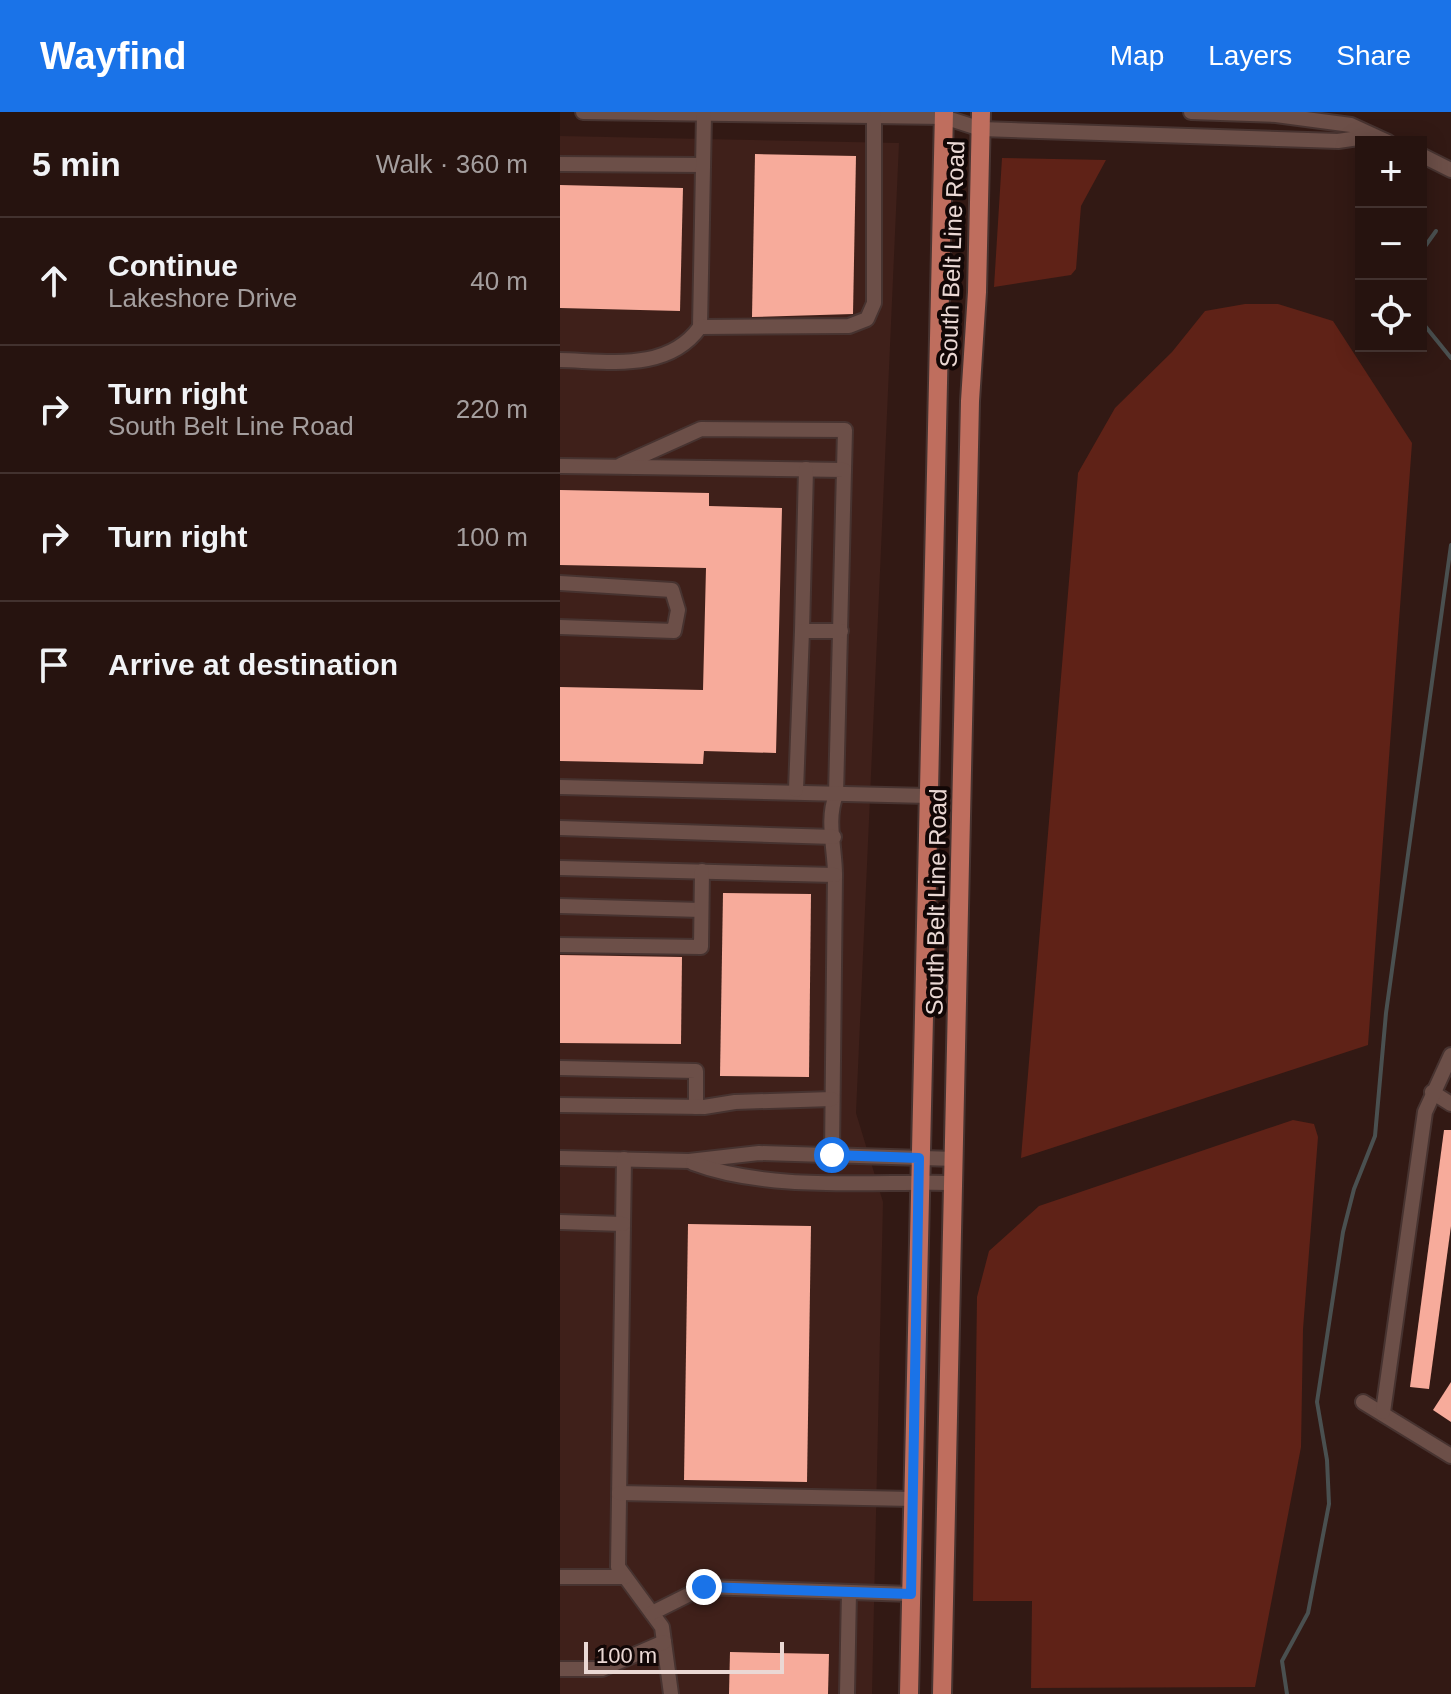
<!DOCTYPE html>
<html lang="en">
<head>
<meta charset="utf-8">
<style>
	:root { --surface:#26130f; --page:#32201d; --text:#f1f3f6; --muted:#a49e9e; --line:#42322f; --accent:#1a73e8 }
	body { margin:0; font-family:Arial,sans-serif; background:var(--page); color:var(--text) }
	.controls { position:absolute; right:24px; top:24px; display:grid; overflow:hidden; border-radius:0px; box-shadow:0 4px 20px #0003 }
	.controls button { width:72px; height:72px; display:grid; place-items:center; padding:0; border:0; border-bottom:2px solid var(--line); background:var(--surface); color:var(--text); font:40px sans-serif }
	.scale { position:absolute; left:24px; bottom:20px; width:200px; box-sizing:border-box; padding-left:8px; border:4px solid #ead8d4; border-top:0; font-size:22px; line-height:28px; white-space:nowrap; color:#ead8d4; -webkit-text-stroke:6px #120706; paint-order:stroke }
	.stop { position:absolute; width:24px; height:24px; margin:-18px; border:6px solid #1a73e8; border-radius:50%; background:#fff }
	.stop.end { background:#1a73e8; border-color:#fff; box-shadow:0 2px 8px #0008 }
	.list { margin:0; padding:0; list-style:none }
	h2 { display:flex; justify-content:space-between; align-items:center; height:104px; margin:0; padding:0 32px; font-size:34px }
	h2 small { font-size:26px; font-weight:400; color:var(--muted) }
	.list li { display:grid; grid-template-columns:52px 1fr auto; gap:24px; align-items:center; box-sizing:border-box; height:128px; padding:0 32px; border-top:2px solid var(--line) }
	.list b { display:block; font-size:30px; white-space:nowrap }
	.list p { margin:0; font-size:26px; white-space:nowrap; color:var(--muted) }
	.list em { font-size:26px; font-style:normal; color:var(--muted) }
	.icon { flex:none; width:44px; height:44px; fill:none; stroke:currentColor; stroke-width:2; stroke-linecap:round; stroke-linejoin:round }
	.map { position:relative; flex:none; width:891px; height:1582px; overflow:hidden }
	header { display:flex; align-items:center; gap:48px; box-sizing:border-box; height:112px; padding:0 40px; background:var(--accent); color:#fff }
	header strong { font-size:38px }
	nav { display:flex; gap:44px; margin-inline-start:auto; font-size:28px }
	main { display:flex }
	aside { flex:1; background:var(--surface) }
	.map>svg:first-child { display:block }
	.built { fill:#3f201a }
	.green { fill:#5f2217 }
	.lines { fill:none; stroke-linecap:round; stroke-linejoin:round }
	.stream { stroke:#4a5050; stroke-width:4 }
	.building { fill:#f7ab9b }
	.minor-casing { stroke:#473330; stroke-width:18 }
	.major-casing { stroke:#473330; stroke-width:22 }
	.minor { stroke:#6c4f48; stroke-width:14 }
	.major { stroke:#bf6e5e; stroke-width:18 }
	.route { stroke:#1a73e8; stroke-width:10 }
	.labels { text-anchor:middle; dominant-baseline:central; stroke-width:8; stroke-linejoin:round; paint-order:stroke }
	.street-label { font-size:24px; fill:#ead8d4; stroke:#120706 }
</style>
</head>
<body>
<header>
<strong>Wayfind</strong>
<nav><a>Map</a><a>Layers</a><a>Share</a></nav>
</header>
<main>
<aside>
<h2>5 min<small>Walk · 360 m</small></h2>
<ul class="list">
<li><svg class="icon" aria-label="ahead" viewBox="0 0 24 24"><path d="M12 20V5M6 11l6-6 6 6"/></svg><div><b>Continue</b><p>Lakeshore Drive</p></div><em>40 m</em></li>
<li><svg class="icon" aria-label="right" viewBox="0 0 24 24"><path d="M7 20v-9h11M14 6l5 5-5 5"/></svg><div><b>Turn right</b><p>South Belt Line Road</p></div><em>220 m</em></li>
<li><svg class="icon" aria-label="right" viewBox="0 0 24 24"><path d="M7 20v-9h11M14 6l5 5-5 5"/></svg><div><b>Turn right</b></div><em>100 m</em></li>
<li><svg class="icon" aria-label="arrive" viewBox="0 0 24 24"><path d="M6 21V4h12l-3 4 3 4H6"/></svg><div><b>Arrive at destination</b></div></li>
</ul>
</aside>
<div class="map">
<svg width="891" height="1582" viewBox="0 0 891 1582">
	<rect width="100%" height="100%" fill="#321914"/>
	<polygon class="built" points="0,24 339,31 296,1001 323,1090 312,1582 0,1582"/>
	<g class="green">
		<polygon points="442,46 546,48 521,94 516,157 511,163 434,175"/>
		<polygon points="685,192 718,192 773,209 852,331 808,933 461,1046 518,361 555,296 612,240 645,199"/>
		<polygon points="733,1008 754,1012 758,1025 743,1217 741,1335 695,1575 471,1576 472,1489 413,1489 417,1185 429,1139 479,1094"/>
	</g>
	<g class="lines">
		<g class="stream">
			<polyline points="861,140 876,119"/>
			<polyline points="861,209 891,246"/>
			<polyline points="727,1582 722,1549 748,1501 769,1392 767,1348 757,1290 783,1120 794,1077 815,1024 826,901 891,433"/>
		</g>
	</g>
	<g class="building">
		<polygon points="195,42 296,44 293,202 192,205"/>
		<polygon points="0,73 123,76 120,199 0,196"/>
		<polygon points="0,378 149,381 149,394 222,396 216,641 144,639 143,652 0,649 0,575 143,578 146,456 0,453"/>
		<polygon points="163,781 251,782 249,965 160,964"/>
		<polygon points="0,843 122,845 121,932 0,931"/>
		<polygon points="884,1018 891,1018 891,1114 869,1277 850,1275"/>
		<polygon points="128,1112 251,1114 247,1370 124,1368"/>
		<polygon points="891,1270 891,1310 873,1298"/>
		<polygon points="170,1540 269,1542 268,1582 169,1582"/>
	</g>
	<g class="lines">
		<defs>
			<g id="minor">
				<polyline points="23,0 384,5 421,17 778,29 812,24"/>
				<polyline points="631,0 716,3 791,13 828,30"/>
				<polyline points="861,43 891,58"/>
				<polyline points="0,52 143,53"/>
				<polyline points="140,215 144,2"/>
				<path d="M0,248C49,249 108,260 140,215L289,214L307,207L314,191V4"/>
				<polyline points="61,353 141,317 285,318 284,358"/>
				<path d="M0,354L284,358L276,683C266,708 275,736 275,763L272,1043"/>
				<polyline points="0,471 112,478 118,498 114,519 0,515"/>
				<polyline points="242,519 246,357"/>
				<polyline points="0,675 369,684"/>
				<polyline points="236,678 242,519 281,519"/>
				<polyline points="0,716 274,725"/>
				<polyline points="0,756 275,763"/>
				<polyline points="0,794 141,798"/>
				<polyline points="0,833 141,835 142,759"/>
				<polyline points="0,956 136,959 136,995"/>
				<polyline points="872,980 891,992"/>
				<polyline points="0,993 144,995 175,990 272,987"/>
				<polyline points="0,1046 129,1049 199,1041 395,1047"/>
				<polyline points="64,1047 58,1455 102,1515 111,1582"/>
				<path d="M133,1051C210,1080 312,1069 394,1071"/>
				<polyline points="0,1110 63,1112"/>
				<polyline points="803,1290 891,1344"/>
				<polyline points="823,1300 865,1000 891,943"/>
				<polyline points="59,1381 353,1387"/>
				<polyline points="0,1465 65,1465"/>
				<polyline points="92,1501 144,1475 351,1482"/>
				<polyline points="0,1557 42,1557 104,1530"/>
				<polyline points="287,1582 289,1480"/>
			</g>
			<g id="major">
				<polyline points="349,1582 384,0"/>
				<polyline points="382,1582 410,289 417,180 421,0"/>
			</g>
		</defs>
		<use href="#minor" class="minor-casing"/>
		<use href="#major" class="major-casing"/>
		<use href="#minor" class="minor"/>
		<use href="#major" class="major"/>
	</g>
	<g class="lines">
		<polyline class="route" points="144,1475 351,1482 359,1046 272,1043"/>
	</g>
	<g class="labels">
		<g class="street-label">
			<text transform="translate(392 142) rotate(-88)">South Belt Line Road</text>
			<text transform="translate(376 790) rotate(-89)">South Belt Line Road</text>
		</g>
	</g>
</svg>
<div class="controls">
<button>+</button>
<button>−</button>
<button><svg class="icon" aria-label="locate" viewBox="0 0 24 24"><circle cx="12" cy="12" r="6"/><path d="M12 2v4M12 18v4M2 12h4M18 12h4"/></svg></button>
</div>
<div class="scale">100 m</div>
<div class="stop" style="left:272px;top:1043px"></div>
<div class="stop end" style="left:144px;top:1475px"></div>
</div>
</main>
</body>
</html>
